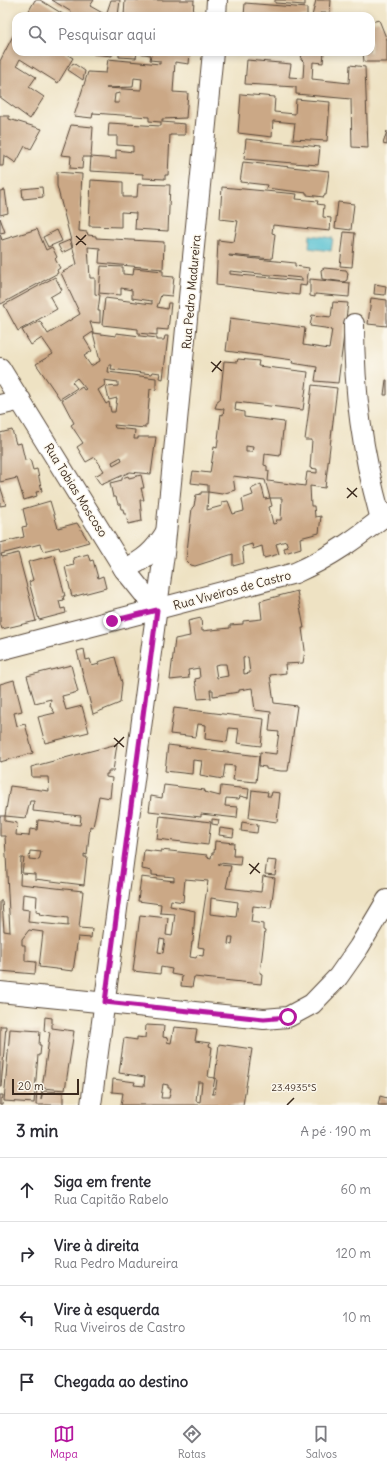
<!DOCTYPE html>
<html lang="pt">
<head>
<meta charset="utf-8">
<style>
	:root { --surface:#fff; --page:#f7f7f7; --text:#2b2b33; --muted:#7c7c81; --line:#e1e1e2; --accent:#b5179e }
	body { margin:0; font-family:Delius,sans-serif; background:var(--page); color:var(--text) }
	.scale { position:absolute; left:12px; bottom:10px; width:67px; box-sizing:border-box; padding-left:4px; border:2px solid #3b2a1e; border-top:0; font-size:11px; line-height:14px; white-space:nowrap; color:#3b2a1e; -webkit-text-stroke:3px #fbf7ec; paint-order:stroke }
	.stop { position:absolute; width:12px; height:12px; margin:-9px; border:3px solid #b5179e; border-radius:50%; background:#fff }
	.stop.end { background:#b5179e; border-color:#fff; box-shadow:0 1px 4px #0008 }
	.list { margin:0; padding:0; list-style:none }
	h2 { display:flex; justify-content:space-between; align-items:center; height:52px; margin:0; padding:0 16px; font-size:17px }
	h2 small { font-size:13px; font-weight:400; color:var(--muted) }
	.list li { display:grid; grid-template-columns:26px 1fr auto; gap:12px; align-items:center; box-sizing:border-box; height:64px; padding:0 16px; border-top:1px solid var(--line) }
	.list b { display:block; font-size:15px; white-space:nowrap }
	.list p { margin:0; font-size:13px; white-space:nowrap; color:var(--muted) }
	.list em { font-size:13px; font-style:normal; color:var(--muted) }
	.icon { flex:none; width:22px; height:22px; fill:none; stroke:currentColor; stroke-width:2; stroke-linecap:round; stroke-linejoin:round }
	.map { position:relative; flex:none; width:387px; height:1105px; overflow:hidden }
	.search { position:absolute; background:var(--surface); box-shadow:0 2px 6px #0003; left:12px; right:12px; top:12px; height:44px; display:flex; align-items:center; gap:10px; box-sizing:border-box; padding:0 14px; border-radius:12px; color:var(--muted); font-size:15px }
	.sheet { height:308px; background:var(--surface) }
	nav { display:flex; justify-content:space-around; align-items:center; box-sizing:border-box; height:56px; border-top:1px solid var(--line); background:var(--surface); font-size:11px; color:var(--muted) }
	nav a { display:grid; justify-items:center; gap:2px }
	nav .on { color:var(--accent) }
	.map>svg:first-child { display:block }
	.water { fill:#57c1d2; stroke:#497678 }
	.building { fill:#cba886; fill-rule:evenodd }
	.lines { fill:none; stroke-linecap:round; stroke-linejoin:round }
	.minor-casing { stroke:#564637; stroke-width:22 }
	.minor { stroke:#fff; stroke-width:20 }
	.route { stroke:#b5179e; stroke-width:5 }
	.ticks { fill:none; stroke:#3b2a1e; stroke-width:1.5 }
	.labels { text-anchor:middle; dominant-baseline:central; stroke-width:3; stroke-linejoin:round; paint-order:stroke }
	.street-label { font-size:12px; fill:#3b2a1e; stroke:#fbf7ec }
	.ticks-label { font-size:10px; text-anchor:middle; fill:#3b2a1e; stroke:#fbf7ec; stroke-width:3; stroke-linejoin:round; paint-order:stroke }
</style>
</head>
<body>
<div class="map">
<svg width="387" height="1105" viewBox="0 0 387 1105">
	<rect width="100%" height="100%" fill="#fbf7ec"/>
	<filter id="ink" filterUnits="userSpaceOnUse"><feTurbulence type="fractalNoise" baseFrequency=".025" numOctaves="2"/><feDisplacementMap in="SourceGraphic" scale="8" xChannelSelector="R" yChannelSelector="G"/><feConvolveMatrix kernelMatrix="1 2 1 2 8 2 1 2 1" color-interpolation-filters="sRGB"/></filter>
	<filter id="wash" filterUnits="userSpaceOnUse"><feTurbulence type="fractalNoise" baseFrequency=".012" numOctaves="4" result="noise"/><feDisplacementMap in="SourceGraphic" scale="16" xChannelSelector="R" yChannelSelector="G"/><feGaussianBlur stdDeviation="0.9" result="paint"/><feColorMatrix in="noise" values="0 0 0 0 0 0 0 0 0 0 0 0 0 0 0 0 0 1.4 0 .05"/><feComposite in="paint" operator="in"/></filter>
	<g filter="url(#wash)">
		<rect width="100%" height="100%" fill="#eee2c3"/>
		<polygon class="water" points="310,235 333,238 331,251 309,248"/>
		<g id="blocks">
			<g class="building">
				<polygon points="35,0 40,0 66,16 26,16"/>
				<polygon points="52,0 94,0 90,6 106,15 111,0 120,0 118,16 78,16"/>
				<polygon points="125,0 194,0 193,16 124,16"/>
				<polygon points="275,0 305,0 305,5 275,3"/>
				<polygon points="316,0 331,0 330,13 320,13 320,16 312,16"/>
				<polygon points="245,3 307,8 307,16 244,16"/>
				<polygon points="379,20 387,40 387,62 364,62 363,52 371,52 371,22"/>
				<polygon points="16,30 16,52 63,52 73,58 58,83 20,59 17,65 36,77 29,87 44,97 30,119 0,97 0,61"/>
				<polygon points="94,52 112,52 112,56 93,54"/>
				<path d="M119,52H190L189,64L175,62L173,92L188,93L186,118L162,119V122L185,124V135H170L168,175H165V179L143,178V174L90,171L91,157L116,159V150L133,152V146L117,145V136H108L109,123L161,126V122L149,121V117L93,113L92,118L74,116L88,72L106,73L108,59L160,64V61L150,60L151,55L137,53L136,58L119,57ZM134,78L142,79L141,90L106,88L133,87ZM120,93L119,103H114L115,94Z"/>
				<polygon points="302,52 324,52 323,63 313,62 312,79 349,83 350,65 365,67 368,148 352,147 351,99 296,94 296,87 245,84 247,60 291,64 289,77 303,78 304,61 301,60"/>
				<polygon points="73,63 85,71 83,80 68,70"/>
				<polygon points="241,94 275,97 274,112 295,114 296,99 330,102 327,141 293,139 295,123 273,121 272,137 238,133"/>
				<polygon points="0,116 9,116 9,119 42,129 31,149 25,146 16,163 4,155 3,166 0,166"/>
				<polygon points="71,125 93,127 91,157 83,157 82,169 70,168 71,156 61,155"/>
				<polygon points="387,131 387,145 383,144"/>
				<polygon points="246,139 320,147 318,165 244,159"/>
				<polygon points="243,162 329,171 326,195 324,195 324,197 307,195 307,193 266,188 267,185 240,182"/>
				<path d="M57,172L82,174L79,231L87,232L88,235L96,236V238L164,242L163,269L99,263L100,248L88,247L90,278H95V294L100,295L98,311H100V323L90,322L93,332L84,338L92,351L84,356L91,366L100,361L93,333L116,336V333L157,338V340H164L165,336H168L163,379L159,378L160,373L153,372L152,374L111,369L112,365H109L108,372L156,378V390L150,389L147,425H145V428L114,425L115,428L135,430L134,439H138V437H156L151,474L130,472L101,485L95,476L104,471L95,457L86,462L77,447L83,443L71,425L74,423L62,400L82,387L84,390L86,389L77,378L72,382L77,388L60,399L36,364L53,354L42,338L31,345L22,330L40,321L48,334L80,314L61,273L77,264L57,186ZM104,380L118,382V386L106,387L109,400L117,398L115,412H111L109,402L106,404L98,390L105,385ZM121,457L122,460L113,465L112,462Z"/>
				<polygon points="91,180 123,182 123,197 137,197 138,184 170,185 168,231 135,229 136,213 121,212 121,227 89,226"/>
				<polygon points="42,187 43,197 23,199 22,189"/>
				<path d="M222,187L297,194L296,199L318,201L317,204L324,205L323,217L331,218L330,231L273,225L272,233L275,234L272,259L229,255V256L295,263V266L309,268L306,286L300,285L299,295L216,285L218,240L234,242L238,221L220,219ZM230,271L302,278V281L230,274Z"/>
				<polygon points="5,190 8,213 0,215 0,191"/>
				<polygon points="338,202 354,204 351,230 335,228"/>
				<polygon points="0,218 5,232 0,233"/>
				<polygon points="37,229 46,250 52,247 57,257 55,259 60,268 57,270 58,273 1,304 0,302 0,234 2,240"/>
				<polygon points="57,230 62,241 48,247 43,237"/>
				<polygon points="344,232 355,233 352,267 340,266"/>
				<polygon points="70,240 72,248 62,253 58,245"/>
				<polygon points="101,266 123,267 123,274 133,275 134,268 163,271 163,276 174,277 172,296 161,295 157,307 167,309 168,303 171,303 168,330 157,329 157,335 138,333 138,329 102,325 105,298 152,304 152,301 132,298 132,290 121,288 121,295 99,293"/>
				<polygon points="324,268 346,270 348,273 347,280 344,282 322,279 321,270"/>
				<polygon points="55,277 62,290 50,297 57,309 18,331 4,305"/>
				<polygon points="310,279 350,283 349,297 315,294 315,297 310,296"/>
				<polygon points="375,284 386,286 385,295 374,294"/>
				<polygon points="371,298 387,300 387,326 368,324"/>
				<polygon points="333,302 348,303 338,383 315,381 317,367 292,363 293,360 226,351 230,318 305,328 303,345 329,349 332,329 310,326 312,315 331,317"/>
				<path d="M238,359L259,361L258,366L308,372L303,410L236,402L235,410L244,412V417L284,422L280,456L265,454L264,465L267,466V471H269L268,481L305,486L307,472L317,473V469L310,468L312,440H305L312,385L337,388L325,488L310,486L311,506H314L315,517L321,516L319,533L300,538L301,548L285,553L284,548L288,547L286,541L276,544L279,554L264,558L262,546L253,549L252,544L242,547L244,563L233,566V554L195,566L191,565L186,560L192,508L194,506L196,495L201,494V492H208L207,510L222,506V502L228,501L233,514L244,511L242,499L253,495L251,489L261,484L265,499L270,498L272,506L269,507L273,524L277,523L276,520H281L282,498H270L265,480L233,476L235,490L222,494L208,492V485L191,483L193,471L210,473L214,447L217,448L221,414L223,415L224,409L215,408L218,400H220L224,361L237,362ZM246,446L253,447L252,452H246Z"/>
				<polygon points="386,380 387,380 387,395 384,395"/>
				<polygon points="12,430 16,444 21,443 25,460 30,459 33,470 37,469 42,491 36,492 37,496 24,500 17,478 0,482 0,433"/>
				<polygon points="141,475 144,488 141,488 144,500 140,500 142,521 128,524 126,514 124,514 123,509 121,509 120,504 118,504 116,497 113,497 110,483 122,480 122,478 128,476 129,478"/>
				<polygon points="0,485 6,505 0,506"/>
				<polygon points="50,501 58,528 77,523 89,542 60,550 59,547 43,551 40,544 1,554 2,557 18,553 36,621 2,629 0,623 0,543 24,537 22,527 27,526 23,509"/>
				<polygon points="88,554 90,561 93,560 98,578 103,576 106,588 72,597 65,567 74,565 73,558"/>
				<polygon points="54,555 65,596 63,596 64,600 59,601 61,609 65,608 66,613 39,620 29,582 33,580 28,562"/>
				<path d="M297,591L304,628H302L305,650L303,663L285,664L286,673L270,675L274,703L297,706L288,771H281L266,769V767L259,766L260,752L276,754L279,732L269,731L271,712L255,710L252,688L239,690V692L213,696V690H210L211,698L198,699L195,679L200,678L199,668L188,670L189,678L170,680L175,639L190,636L188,621L201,618L202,631L230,628V625L243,624V621L262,619L260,601ZM248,657L250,673L244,674L243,658ZM220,664H226L228,676L217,678L215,665Z"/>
				<polygon points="84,649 86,660 90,659 92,666 99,664 98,662 115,657 122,683 120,703 93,714 77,651"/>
				<polygon points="71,665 78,692 62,696 66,710 82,706 89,732 45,743 38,717 55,713 50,706 51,699 35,703 27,676"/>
				<polygon points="14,680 22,711 14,713 17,726 25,724 33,753 0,762 0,684"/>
				<polygon points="174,708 264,719 261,746 237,743 239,729 229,728 227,742 205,739 206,725 198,724 196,737 170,734"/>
				<path d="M117,744L113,771H108V774H106V777L112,778L110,798L99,796L93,827L90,826L87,855L84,854V857H87L84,885L35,879V874L22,873L24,858H21L20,884L83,891L79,928L92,929L91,938L78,937L73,971L39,967L43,932L29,930L22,939V945H25V961L36,962L35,974L0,971V901H2L4,931L10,932L5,836H0V816H5V821L17,823L16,835L29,836L30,829L37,830L38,820L80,825L81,816L33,811L34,801H30L26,818L5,816L10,786L49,791L48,777H32L31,767ZM30,851L41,852L39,860L29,859ZM23,894L37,896L36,912L40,913L39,914L68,918V926L28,922L29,910L22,909Z"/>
				<polygon points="168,745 259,756 256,782 233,780 235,766 225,765 223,779 200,775 202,761 193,760 192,774 165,771"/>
				<polygon points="164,785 205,790 204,792 220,796 221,786 249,789 248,798 240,796 239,799 226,798 225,806 238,807 237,818 201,814 201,817 149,811 151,796 162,798"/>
				<polygon points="252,790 268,792 267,796 271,796 272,792 280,793 277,822 249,818"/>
				<polygon points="160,816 211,822 208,845 157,839"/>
				<polygon points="212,819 219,820 218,825 212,824"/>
				<polygon points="242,822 258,825 257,833 241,831"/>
				<polygon points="220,828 234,830 233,837 219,835"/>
				<path d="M215,841L234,843L233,856H241L240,865L219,863L218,865L231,866L226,888L261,892L263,876L275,878L271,908L253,906L251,922L263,924V930L265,931L260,973L262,974L261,984L194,977L192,987L181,986L182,976L171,974L172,969L161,967L160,974L133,971L140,915L168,918L166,935L172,936L175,914L160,913L161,904L138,901L141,877L174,881V877L152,875V871L142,869L144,850L161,852V850L207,855V857L211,858L212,853H214ZM185,879L208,881L198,947L204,948L203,956L197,955L196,958L190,957L192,942H193L195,911L170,906L171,900L183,902ZM211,898L238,902L236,917L210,914ZM229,937H233L232,945L228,944ZM160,939L165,940L163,953L158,952Z"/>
				<polygon points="267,860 277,861 275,875 265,874"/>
				<polygon points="45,1017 52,1018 52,1028 74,1031 65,1090 42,1088 50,1032 44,1031"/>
				<path d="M146,1025L164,1026L163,1037L168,1038L167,1042L171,1043L174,1027L197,1029L195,1041L210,1043L209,1046L212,1047L208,1077L215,1078L212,1094H215L217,1079L215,1078L219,1044L252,1049L243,1105H121L123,1093L112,1092L113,1079L135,1082L134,1085L144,1086L145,1077L119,1073L124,1038L137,1040V1037L145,1038ZM198,1082H202L200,1102L196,1101ZM163,1084L168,1085V1088H171L169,1098H161Z"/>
				<polygon points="0,1026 6,1026 1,1087 0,1087"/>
				<polygon points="10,1029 40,1031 39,1045 41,1045 40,1055 38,1055 34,1103 4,1101"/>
				<polygon points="37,1088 42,1088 41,1100 43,1091 63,1092 63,1105 36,1105"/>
				<polygon points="0,1095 3,1095 2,1105 0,1105"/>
				<polygon points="380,1096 387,1098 387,1105 378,1105"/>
			</g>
		</g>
	</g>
	<g filter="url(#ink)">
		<use href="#blocks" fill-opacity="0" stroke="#564637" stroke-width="1"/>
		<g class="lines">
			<defs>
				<g id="minor">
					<polyline points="216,16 217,0"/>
					<path d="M354,324C354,393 362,452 381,519"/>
					<polyline points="0,368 124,569 157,610"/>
					<polyline points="0,405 21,400"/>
					<path d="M124,569C144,561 155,550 166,532"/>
					<path d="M0,650L295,573C331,557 357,538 387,514"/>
					<polyline points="0,992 264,1019 288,1017 312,1004 338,977 359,947 387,900"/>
					<polyline points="91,1105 164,554 213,52"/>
				</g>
			</defs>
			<use href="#minor" class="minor-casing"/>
			<use href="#minor" class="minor"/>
		</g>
	</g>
	<g class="lines" filter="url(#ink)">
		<polyline class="route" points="112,621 157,610 105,1002 264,1019 288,1017"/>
	</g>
	<path class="ticks" d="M76,236L86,245M76,245L86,235M211,362L222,371M212,372L221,361M347,488L357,497M347,498L357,488M114,738L124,747M114,747L124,737M249,864L260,873M250,874L259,863M287,1105L294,1098"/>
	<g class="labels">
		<g class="street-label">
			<text transform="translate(191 292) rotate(-85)">Rua Pedro Madureira</text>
			<text transform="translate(76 490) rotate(58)">Rua Tobias Moscoso</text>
			<text transform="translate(232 590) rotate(-15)">Rua Viveiros de Castro</text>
		</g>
	</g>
	<g class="ticks-label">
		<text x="294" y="1091">23.4935°S</text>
	</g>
</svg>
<div class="scale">20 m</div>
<div class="stop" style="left:288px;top:1017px"></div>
<div class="stop end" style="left:112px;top:621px"></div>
<div class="search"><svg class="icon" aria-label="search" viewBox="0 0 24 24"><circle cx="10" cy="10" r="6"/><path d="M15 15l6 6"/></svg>Pesquisar aqui</div>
</div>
<section class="sheet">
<h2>3 min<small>A pé · 190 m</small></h2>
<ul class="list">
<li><svg class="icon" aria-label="ahead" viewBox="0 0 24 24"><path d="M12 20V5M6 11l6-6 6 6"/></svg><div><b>Siga em frente</b><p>Rua Capitão Rabelo</p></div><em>60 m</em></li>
<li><svg class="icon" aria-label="right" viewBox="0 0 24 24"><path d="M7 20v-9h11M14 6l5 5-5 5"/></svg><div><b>Vire à direita</b><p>Rua Pedro Madureira</p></div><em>120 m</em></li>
<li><svg class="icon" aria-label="left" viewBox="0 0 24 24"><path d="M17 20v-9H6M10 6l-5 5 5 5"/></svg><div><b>Vire à esquerda</b><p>Rua Viveiros de Castro</p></div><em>10 m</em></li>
<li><svg class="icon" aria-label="arrive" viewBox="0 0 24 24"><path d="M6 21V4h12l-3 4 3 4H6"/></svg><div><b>Chegada ao destino</b></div></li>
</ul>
</section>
<nav>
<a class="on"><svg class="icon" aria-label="map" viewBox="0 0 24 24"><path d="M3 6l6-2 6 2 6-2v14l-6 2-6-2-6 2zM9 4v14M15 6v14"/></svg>Mapa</a>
<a><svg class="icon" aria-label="directions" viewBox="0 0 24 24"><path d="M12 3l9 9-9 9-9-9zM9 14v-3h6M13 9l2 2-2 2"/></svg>Rotas</a>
<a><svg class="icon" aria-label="saved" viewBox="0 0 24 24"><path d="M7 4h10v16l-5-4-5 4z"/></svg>Salvos</a>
</nav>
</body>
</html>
